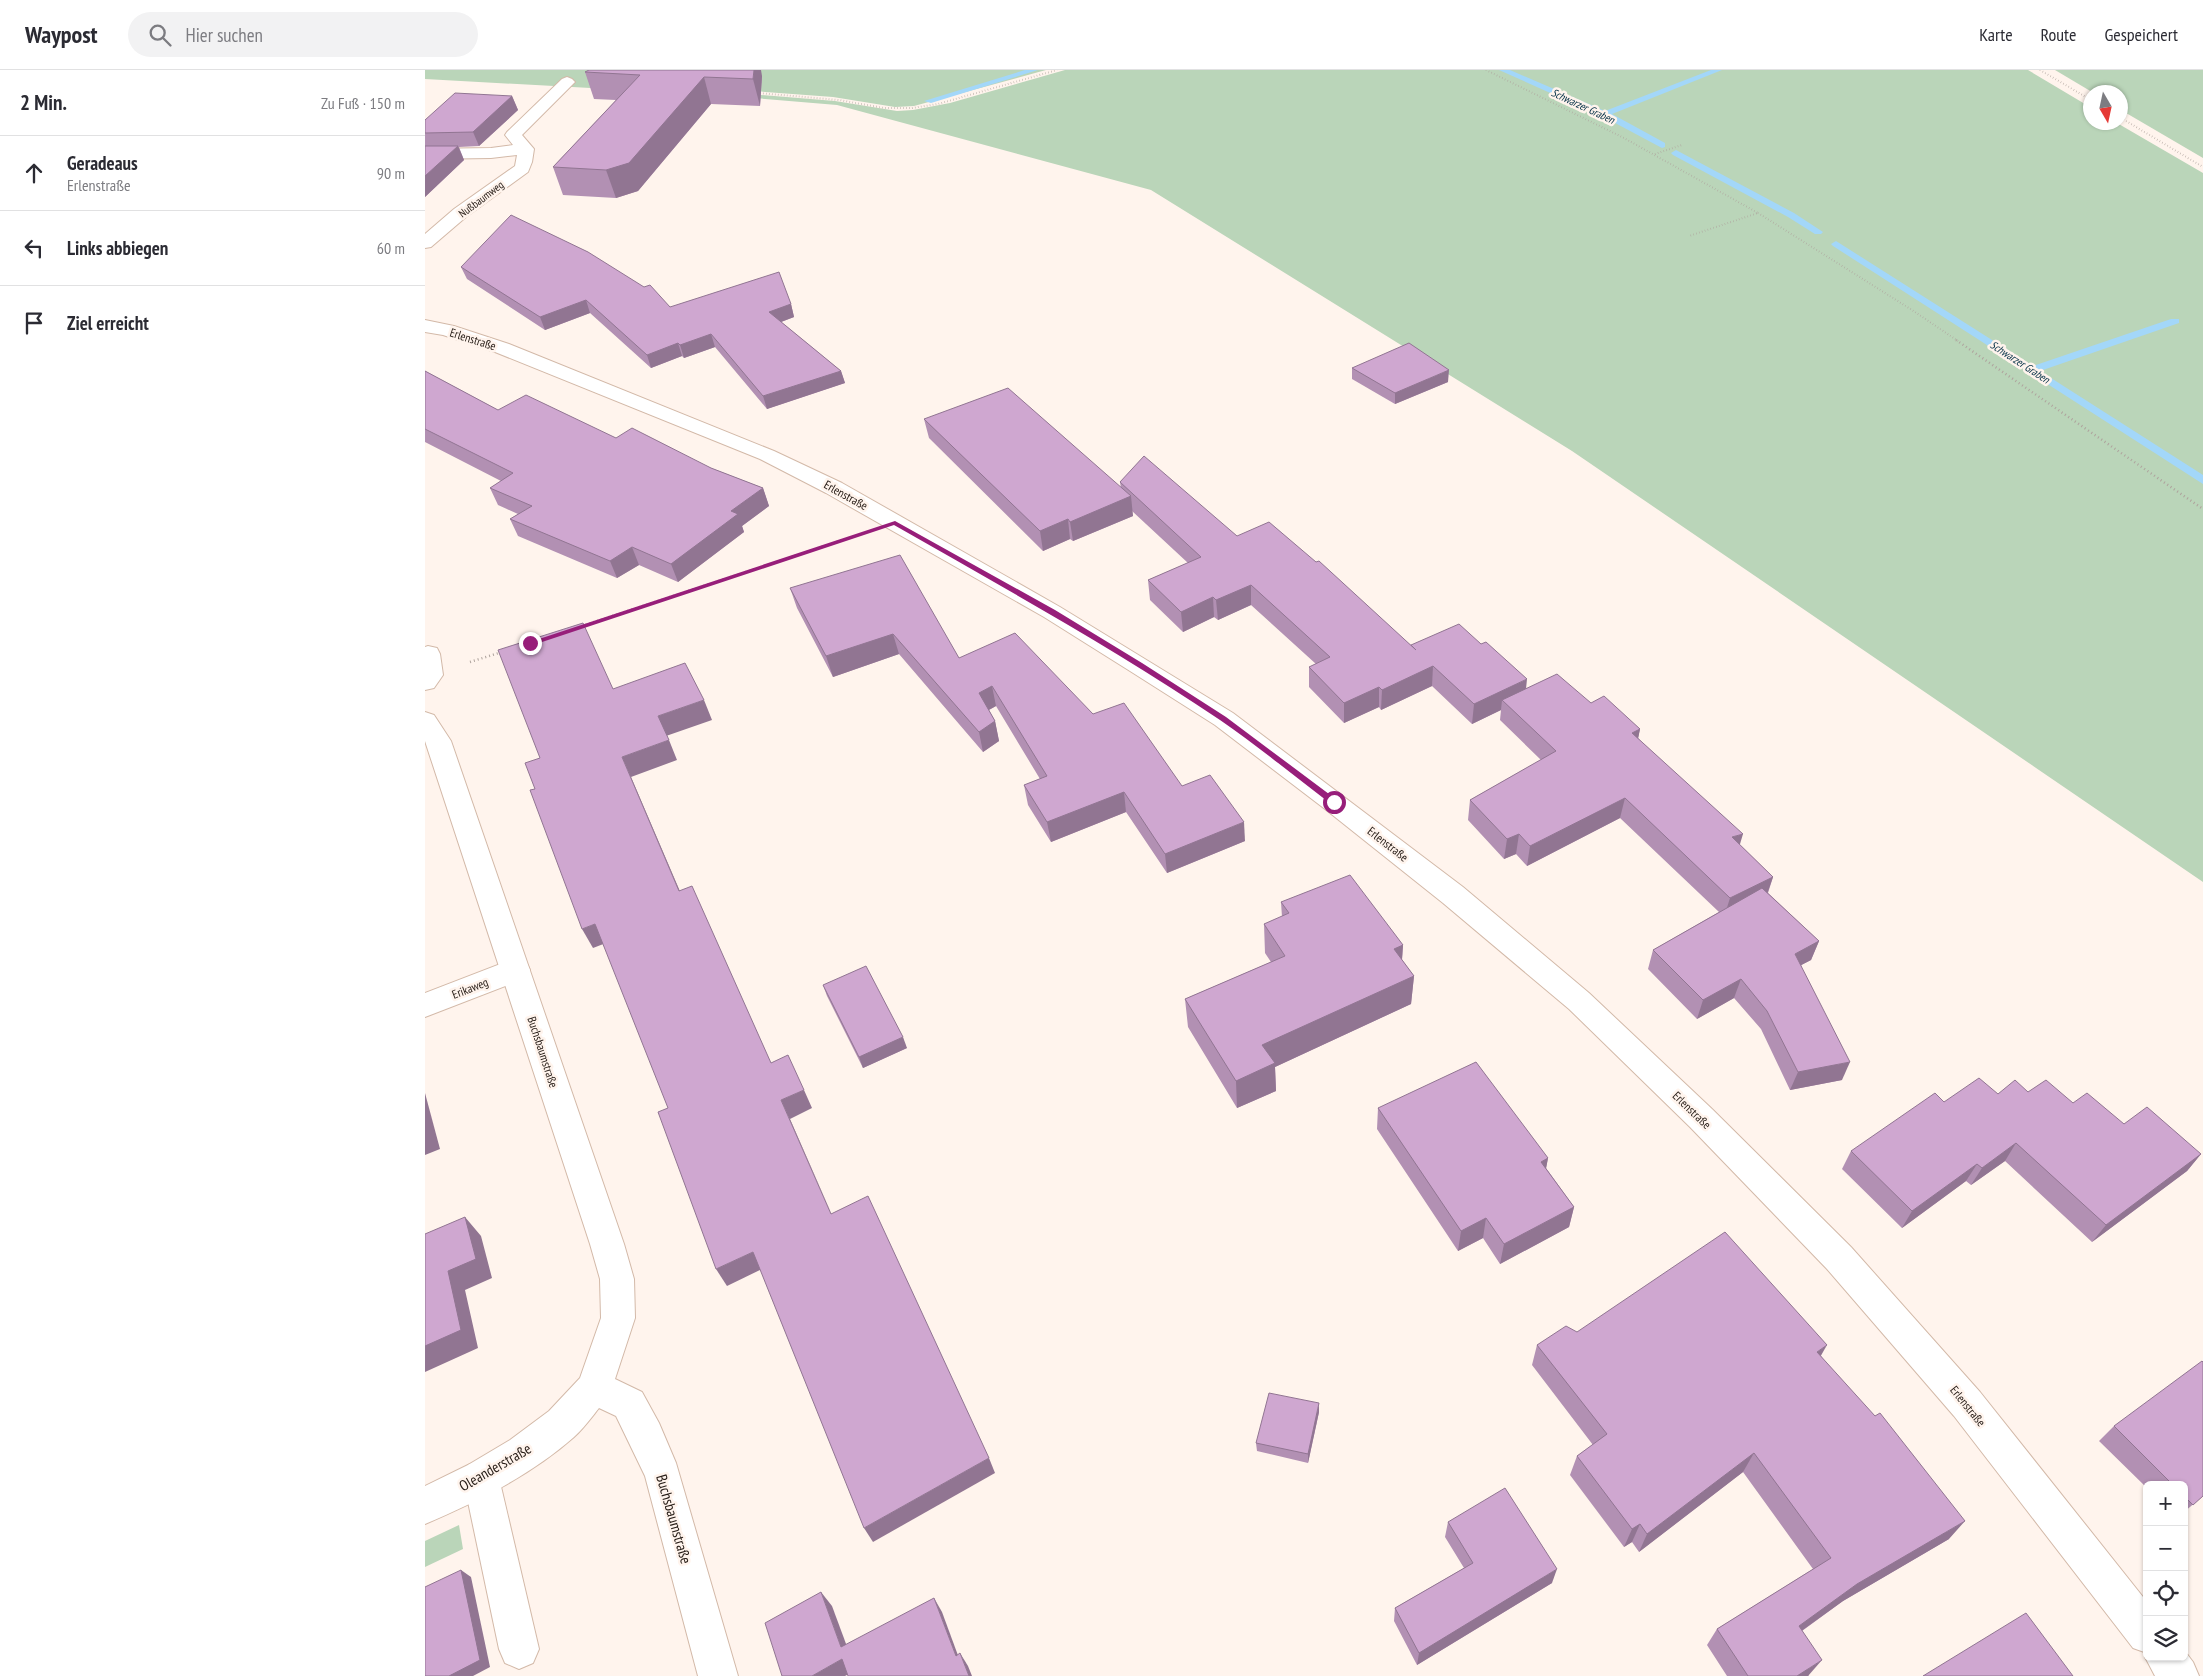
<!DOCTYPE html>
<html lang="de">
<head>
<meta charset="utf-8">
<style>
	:root { --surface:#fff; --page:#f2f2f3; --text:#2b2b33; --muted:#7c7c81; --line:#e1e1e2 }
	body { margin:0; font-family:"PT Sans Narrow",sans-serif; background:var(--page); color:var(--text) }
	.controls { position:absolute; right:15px; bottom:15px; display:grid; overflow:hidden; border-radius:8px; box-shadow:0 1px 4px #0004 }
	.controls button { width:45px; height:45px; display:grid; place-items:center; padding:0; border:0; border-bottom:1px solid var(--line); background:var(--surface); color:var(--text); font:25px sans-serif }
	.compass { position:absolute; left:1658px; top:15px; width:45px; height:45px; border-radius:50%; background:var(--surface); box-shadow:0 1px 4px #0004; rotate:171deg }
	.stop { position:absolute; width:15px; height:15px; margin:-11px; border:4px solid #971e7a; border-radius:50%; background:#fff }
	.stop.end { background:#971e7a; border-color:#fff; box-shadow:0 1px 5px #0008 }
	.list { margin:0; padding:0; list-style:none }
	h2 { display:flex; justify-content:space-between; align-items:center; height:65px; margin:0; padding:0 20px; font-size:21px }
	h2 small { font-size:16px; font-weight:400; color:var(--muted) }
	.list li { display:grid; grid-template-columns:32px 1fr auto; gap:15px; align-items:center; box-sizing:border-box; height:75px; padding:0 20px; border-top:1px solid var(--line) }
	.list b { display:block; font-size:19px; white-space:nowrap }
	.list p { margin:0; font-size:16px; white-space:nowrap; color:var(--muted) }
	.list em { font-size:16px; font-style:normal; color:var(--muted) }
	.icon { flex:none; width:28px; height:28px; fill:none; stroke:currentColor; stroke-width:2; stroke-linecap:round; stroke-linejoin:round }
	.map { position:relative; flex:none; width:1778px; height:1606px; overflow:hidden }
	header { display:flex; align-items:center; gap:30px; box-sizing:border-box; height:70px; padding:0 25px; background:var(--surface); border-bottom:1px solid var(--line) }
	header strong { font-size:24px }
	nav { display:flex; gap:28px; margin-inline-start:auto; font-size:18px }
	.search { width:350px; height:45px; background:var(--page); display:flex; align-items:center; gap:12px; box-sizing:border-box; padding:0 18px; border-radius:28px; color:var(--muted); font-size:19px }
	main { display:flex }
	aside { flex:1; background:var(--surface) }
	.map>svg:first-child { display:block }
	.green { fill:#bad5b9 }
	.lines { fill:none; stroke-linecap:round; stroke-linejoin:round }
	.stream { fill:#a3d7f9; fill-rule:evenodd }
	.lane-casing { stroke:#d3b9a8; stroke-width:2 }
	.street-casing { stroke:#d3b9a8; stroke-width:2 }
	.path-far1 { stroke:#aea39d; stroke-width:2; stroke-dasharray:0.5 2.5; stroke-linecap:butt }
	.path { stroke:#aea39d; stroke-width:2.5; stroke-dasharray:1 3; stroke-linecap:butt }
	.lane { fill:#fff; fill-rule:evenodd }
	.street { fill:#fff; fill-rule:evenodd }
	.wall { fill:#b290b3 }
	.shaded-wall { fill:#917592 }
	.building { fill:#cfa7d0; stroke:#917592 }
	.route { fill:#971e7a }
	.labels { text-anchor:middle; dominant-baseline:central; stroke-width:5; stroke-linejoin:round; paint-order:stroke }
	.far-water-label { font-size:11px; font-style:italic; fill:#043047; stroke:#fff4ed }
	.far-street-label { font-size:11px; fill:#2a201a; stroke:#fff4ed }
	.street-label { font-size:12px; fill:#2a201a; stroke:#fff4ed }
	.near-street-label { font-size:15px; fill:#2a201a; stroke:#fff4ed }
</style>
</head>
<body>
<header>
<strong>Waypost</strong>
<div class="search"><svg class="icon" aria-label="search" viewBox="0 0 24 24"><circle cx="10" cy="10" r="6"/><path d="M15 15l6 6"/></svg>Hier suchen</div>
<nav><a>Karte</a><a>Route</a><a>Gespeichert</a></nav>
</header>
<main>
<aside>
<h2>2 Min.<small>Zu Fuß · 150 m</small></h2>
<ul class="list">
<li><svg class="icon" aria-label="ahead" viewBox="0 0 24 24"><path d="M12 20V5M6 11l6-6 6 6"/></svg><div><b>Geradeaus</b><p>Erlenstraße</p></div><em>90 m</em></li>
<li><svg class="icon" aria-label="left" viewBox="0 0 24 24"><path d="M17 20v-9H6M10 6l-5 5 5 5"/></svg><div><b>Links abbiegen</b></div><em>60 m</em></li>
<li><svg class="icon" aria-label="arrive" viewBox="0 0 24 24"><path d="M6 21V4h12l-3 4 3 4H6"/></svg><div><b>Ziel erreicht</b></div></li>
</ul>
</aside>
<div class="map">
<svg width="1778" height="1606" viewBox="0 0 1778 1606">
	<rect width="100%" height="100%" fill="#fff4ed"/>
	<g class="green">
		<polygon points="0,0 621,0 489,36 470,37 408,27 302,19 299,22 410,31 472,41 488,40 525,33 640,0 1603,0 1665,37 1666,52 1692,53 1778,103 1778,812 1147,381 726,120 412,35 294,25 0,9"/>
		<polygon points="1630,0 1778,0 1778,88 1696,40 1696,22 1667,22"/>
		<polygon points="34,1455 38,1479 0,1497 0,1471"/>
	</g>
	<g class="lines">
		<g class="stream">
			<polygon points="600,0 613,0 506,33 499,31"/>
			<polygon points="1074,0 1085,0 1180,41 1286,0 1297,0 1187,44 1240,73 1240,77 1237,78 1177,46"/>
			<polygon points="1251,80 1369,143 1398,162 1396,164 1390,164 1363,147 1248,85 1246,83"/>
			<polygon points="1411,171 1608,296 1746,249 1754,249 1754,253 1615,301 1778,405 1778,414 1408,176 1406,174"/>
		</g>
		<defs>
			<g id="lane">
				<polygon points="3,576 12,578 15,584 18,605 9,618 0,620 0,577"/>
				<polygon points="91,888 101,892 105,900 101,908 0,947 0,923"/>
				<polygon points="56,1390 69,1395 74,1408 114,1579 108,1593 94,1599 80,1593 74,1579 38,1408 43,1395"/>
			</g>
			<g id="street">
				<polygon points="142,7 147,9 150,12 97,65 109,79 107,92 103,102 41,147 6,177 0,178 0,164 29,139 90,96 92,85 66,88 0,89 0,79 66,78 88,75 80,65 82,62 137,9"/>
				<polygon points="0,250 29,256 84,274 349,381 417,413 635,537 808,643 1038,817 1164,923 1287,1039 1426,1177 1555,1322 1722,1532 1722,1583 1708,1578 1529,1346 1402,1199 1265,1057 1144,939 1018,833 900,739 790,655 705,601 619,547 401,423 335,389 70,282 18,265 0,262"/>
				<path d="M0,642L9,645L26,671L199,1174L209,1209L210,1248L190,1309L217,1322L234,1353L251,1393L313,1606H273L220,1406L191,1346L174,1338C166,1348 158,1359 149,1367C106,1405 52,1432 0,1454V1416L43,1395L85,1370L124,1341L155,1308L176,1248L175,1209L165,1174L0,671Z"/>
				<polygon points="1759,1580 1768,1592 1774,1606 1730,1606 1720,1587 1722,1583 1722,1587 1759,1587"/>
			</g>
		</defs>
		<use href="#lane" class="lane-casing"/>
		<use href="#street" class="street-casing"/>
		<g class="path-far1">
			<polyline points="1061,0 1199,68 1333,143 1264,166"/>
			<polyline points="1615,0 1666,30"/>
			<polyline points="332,23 414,30 459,38 487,38 513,34 632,0"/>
			<polyline points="1696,48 1778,97"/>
			<polyline points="1230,84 1257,75"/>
			<polyline points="1333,143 1487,240 1533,271"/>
		</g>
		<g class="path">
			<polyline points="1531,270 1778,439"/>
			<polyline points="157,556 424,468"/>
			<polyline points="45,592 77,582"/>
		</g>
		<use href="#lane" class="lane"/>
		<use href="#street" class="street"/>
	</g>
	<g class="wall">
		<polygon points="160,2 337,6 335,36 286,34 213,121 191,128 138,125 128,97 191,30 169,29"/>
		<polygon points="87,26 93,40 54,76 34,77 39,90 0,127 0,50"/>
		<polygon points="36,197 245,237 366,234 369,247 356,252 416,301 420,313 342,339 290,277 259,288 257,286 226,298 165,243 120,260 42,209"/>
		<polygon points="927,298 1023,312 970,334 927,309"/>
		<polygon points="0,301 73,340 191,368 286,398 338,418 344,436 317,456 319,462 253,512 214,495 192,508 93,466 85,449 93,444 73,435 65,418 76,411 0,372"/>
		<polygon points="499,349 696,418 695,412 812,466 986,575 1101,618 1166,633 1215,659 1213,668 1315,775 1348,807 1343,823 1394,871 1386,890 1376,895 1417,1010 1365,1020 1336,959 1309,928 1272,949 1223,899 1228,880 1294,842 1195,748 1102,796 1091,784 1079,789 1043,750 1045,730 1116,690 1075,650 1076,640 1047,654 1007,616 956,640 954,637 919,653 884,617 884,597 891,594 826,535 793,550 789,547 758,562 725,530 723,510 763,493 707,441 708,446 648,471 645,469 618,481 504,368"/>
		<polygon points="365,518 668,644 757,716 820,771 742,803 701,742 626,772 603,735 599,715 615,709 571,636 564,640 570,651 574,671 558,682 474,584 408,607 372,538"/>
		<polygon points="856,832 978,875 977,890 989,906 986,934 850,997 851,1021 812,1038 763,957 760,929 846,892 840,883 839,854 857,847"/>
		<polygon points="398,915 482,978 438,998 402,926"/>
		<polygon points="1573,1024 1648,1033 1699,1054 1776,1084 1762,1101 1667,1172 1580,1091 1546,1115 1541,1111 1477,1158 1417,1099 1426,1081 1519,1032"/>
		<polygon points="953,1038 1123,1088 1121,1098 1149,1137 1144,1157 1075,1194 1058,1168 1033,1181 952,1059"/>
		<polygon points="1152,1262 1396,1286 1524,1469 1418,1531 1377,1561 1384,1605 1383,1606 1302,1606 1282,1575 1292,1559 1388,1499 1318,1402 1214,1482 1207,1472 1199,1477 1145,1405 1152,1386 1168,1375 1107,1295 1112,1275"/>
		<polygon points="894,1342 883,1393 832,1381 831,1373"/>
		<polygon points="1689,1356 1778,1426 1759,1442 1759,1415 1722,1415 1722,1418 1674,1371"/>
		<polygon points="1023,1452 1127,1513 992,1595 969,1551 970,1538 1039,1498 1020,1467"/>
	</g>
	<g class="shaded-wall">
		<polygon points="329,0 336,0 337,6 335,36 328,9"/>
		<polygon points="279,7 286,34 213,121 191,128 181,100"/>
		<polygon points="87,26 93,40 54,76 48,62"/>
		<polygon points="33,76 39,90 0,127 0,106"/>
		<polygon points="161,230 165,243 120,260 115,247"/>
		<polygon points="366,234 369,247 348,255 344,242"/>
		<polygon points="286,264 290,277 259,288 255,275"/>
		<polygon points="253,273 257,286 226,298 222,285"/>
		<polygon points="1024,300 1023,312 970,334 970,323"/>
		<polygon points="416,301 420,313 342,339 338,326"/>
		<polygon points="338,418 344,436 317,456 319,462 253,512 246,494 306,441"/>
		<polygon points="706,426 708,446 648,471 645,452"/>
		<polygon points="643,449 645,469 618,481 615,461"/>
		<polygon points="207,477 214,495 192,508 185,491"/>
		<polygon points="826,515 826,535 793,550 791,530"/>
		<polygon points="788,527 789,547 758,562 756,542"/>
		<polygon points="468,564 474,584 408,607 401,586"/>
		<polygon points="1008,596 1007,616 956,640 957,620"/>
		<polygon points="1102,609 1100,629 1077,630 1076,640 1047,654 1049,634"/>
		<polygon points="567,616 571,636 558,643 554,623"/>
		<polygon points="954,617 954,637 919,653 919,633"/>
		<polygon points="279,630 287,650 241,666 233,646"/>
		<polygon points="570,651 574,671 558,682 554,662"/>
		<polygon points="1215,659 1211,679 1207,663"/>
		<polygon points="244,670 252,690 206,707 263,840 254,821 197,687"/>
		<polygon points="699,722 701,742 626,772 622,752"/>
		<polygon points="1200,728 1195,748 1102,796 1105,776"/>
		<polygon points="819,752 820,771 742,803 740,784"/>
		<polygon points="1094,764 1091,784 1079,789 1082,769"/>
		<polygon points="1318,764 1312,784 1307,767"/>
		<polygon points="1348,807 1341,827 1299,847 1305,828"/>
		<polygon points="170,854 181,873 168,878 157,859"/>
		<polygon points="1394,871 1386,890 1363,902 1370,884"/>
		<polygon points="978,875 976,903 969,879"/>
		<polygon points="989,906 986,934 850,997 851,1021 812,1038 811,1011 837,975"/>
		<polygon points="1316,909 1309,928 1272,949 1278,930"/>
		<polygon points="478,967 482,978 438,998 434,987"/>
		<polygon points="1425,992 1417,1010 1365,1020 1373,1002"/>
		<polygon points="379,1020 387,1038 365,1049 414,1161 356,1030"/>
		<polygon points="0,1023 15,1079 0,1085"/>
		<polygon points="1591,1073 1580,1091 1546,1115 1557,1098"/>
		<polygon points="1776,1084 1762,1101 1667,1172 1681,1155"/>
		<polygon points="1123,1088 1119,1109 1116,1092"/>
		<polygon points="1552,1094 1541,1111 1477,1158 1487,1141"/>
		<polygon points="1149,1137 1144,1157 1075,1194 1079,1174"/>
		<polygon points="40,1147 56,1166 67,1208 40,1220 53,1278 0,1302 0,1276"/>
		<polygon points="1061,1148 1058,1168 1033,1181 1036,1161"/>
		<polygon points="328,1182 337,1199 302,1216 291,1199"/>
		<polygon points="1402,1275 1390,1296 1392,1282"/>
		<polygon points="894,1333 894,1342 883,1393 883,1384"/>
		<polygon points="1329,1383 1318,1402 1214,1482 1222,1464"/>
		<polygon points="564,1388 570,1403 448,1472 439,1458"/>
		<polygon points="1540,1451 1524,1469 1418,1531 1361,1572 1374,1556 1432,1514"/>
		<polygon points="1215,1454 1207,1472 1199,1477 1207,1459"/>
		<polygon points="1132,1499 1127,1513 992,1595 994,1583"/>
		<polygon points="36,1500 46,1507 65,1597 48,1606 24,1606"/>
		<polygon points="396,1522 407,1536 427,1590 416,1577"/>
		<polygon points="509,1528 517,1542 538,1599 531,1586"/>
		<polygon points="535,1583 543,1596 547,1606 544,1606"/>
		<polygon points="417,1589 428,1602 420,1606 387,1606"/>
		<polygon points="1397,1590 1383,1606 1372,1606"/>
	</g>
	<g class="building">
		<polygon points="164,0 329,0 328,9 279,7 204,93 181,100 128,97 215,5 160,2"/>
		<polygon points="30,23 87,26 48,62 0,63 0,50"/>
		<polygon points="0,76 33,76 0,106"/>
		<polygon points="86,145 163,182 219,217 225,215 245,237 354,202 366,234 344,242 416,301 338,326 286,264 255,275 253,273 222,285 161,230 115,247 36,197"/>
		<polygon points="984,273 1024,300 970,323 927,298"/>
		<polygon points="0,301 73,340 101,325 191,368 207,358 286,398 338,418 306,441 313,444 246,494 207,477 185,491 85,449 107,436 65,418 88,403 0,359"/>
		<polygon points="583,318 706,426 645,452 643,449 615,461 499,349"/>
		<polygon points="719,386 812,466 844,452 891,492 894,491 991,580 986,575 1034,554 1056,574 1061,572 1102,609 1049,634 1008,596 957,620 954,617 919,633 884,597 905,587 826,515 791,530 788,527 756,542 723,510 776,487 695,412"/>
		<polygon points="475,485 534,588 590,563 668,644 699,633 757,716 785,705 819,752 740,784 699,722 622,752 599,715 622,706 567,616 554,623 570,651 554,662 468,564 401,586 365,518"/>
		<polygon points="158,553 188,619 260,593 279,630 233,646 244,670 197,687 254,821 267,816 346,993 363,985 379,1020 356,1030 406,1144 443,1126 564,1388 439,1458 328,1182 291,1199 233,1042 243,1038 170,854 157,859 105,720 110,719 100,693 115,688 73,580"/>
		<polygon points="1132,604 1166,633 1179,626 1215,659 1207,663 1318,764 1307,767 1348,807 1305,828 1200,728 1105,776 1094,764 1082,769 1045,730 1131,681 1077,630"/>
		<polygon points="925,805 978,875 969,879 989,906 837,975 850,993 811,1011 760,929 860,886 839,854 864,843 856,832"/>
		<polygon points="1337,818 1394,871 1370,884 1425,992 1373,1002 1342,941 1316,909 1278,930 1228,880"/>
		<polygon points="441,896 478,967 434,987 398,915"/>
		<polygon points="1051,992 1123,1088 1116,1092 1149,1137 1079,1174 1061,1148 1036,1161 953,1038"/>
		<polygon points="1554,1008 1573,1024 1590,1010 1603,1022 1621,1010 1648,1033 1662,1023 1699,1054 1722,1037 1776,1084 1681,1155 1591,1073 1557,1098 1552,1094 1487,1141 1426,1081 1510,1023 1519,1032"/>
		<polygon points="40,1147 51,1189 23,1201 36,1260 0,1276 0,1164"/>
		<polygon points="1300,1162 1402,1275 1392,1282 1450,1346 1455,1343 1540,1451 1432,1514 1374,1556 1397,1590 1372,1606 1323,1606 1292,1559 1406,1488 1329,1383 1222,1464 1215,1454 1207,1459 1152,1386 1182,1364 1112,1275 1141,1256 1152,1262"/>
		<polygon points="1777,1291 1778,1292 1778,1426 1768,1435 1759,1426 1759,1415 1748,1415 1689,1356"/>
		<polygon points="844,1323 894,1333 883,1384 831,1373"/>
		<polygon points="1080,1418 1132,1499 994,1583 970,1538 1048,1493 1023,1452"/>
		<polygon points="36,1500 55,1590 24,1606 0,1606 0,1517"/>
		<polygon points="396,1522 416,1577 509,1528 531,1586 535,1583 544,1606 423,1606 417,1589 387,1606 357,1606 340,1553"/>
		<polygon points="1601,1543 1648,1606 1498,1606"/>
	</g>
	<path class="route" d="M470,451L630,540L717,593L801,647L912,730V734H906C869,706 833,676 795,650C690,579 579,518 469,455L108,575L102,573Z"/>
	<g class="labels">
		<g class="far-water-label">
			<text transform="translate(1158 36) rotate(25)">Schwarzer Graben</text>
			<text transform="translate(1595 292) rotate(33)">Schwarzer Graben</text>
		</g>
		<g class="far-street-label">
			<text transform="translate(56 129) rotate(-37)">Nußbaumweg</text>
		</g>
		<g class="street-label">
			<text transform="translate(48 269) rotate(18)">Erlenstraße</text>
			<text transform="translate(421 425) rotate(29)">Erlenstraße</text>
			<text transform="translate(963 774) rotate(38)">Erlenstraße</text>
			<text transform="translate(45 918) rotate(-21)">Erikaweg</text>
			<text transform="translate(118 982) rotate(72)">Buchsbaumstraße</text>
			<text transform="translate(1267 1040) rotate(44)">Erlenstraße</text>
			<text transform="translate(1543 1336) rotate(51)">Erlenstraße</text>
		</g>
		<g class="near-street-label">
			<text transform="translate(70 1397) rotate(-30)">Oleanderstraße</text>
			<text transform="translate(249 1449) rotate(74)">Buchsbaumstraße</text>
		</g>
	</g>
</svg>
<div class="controls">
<button>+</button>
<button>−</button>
<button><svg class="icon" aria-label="locate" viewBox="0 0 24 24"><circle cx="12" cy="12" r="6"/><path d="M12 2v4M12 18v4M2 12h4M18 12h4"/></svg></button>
<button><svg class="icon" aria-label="layers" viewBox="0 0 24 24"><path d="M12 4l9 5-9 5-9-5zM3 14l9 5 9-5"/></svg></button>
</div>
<svg class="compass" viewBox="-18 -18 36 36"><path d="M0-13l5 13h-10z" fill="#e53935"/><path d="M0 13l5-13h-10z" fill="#7c7c81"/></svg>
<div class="stop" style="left:909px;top:732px"></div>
<div class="stop end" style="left:105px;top:573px"></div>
</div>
</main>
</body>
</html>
